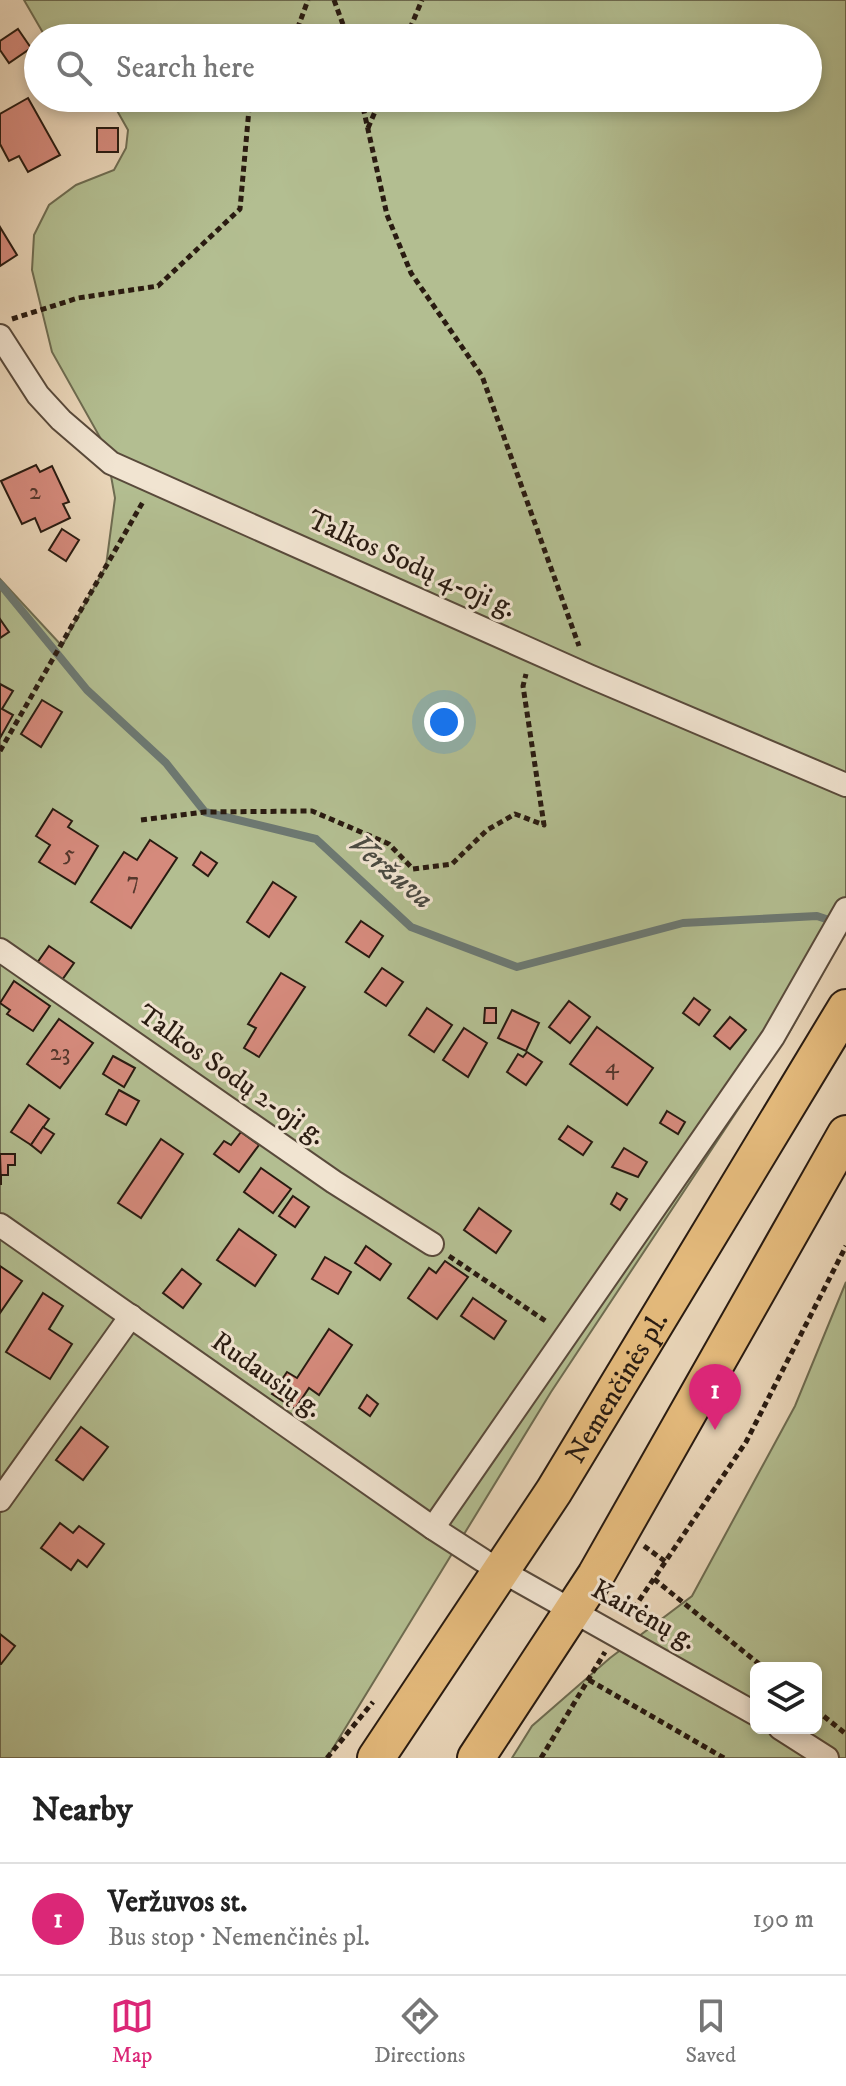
<!DOCTYPE html>
<html lang="en">
<head>
<meta charset="utf-8">
<style>
	:root { --surface:#fff; --page:#f6f6f6; --text:#222; --muted:#767676; --line:#e0e0e0; --accent:#db2777 }
	body { margin:0; font-family:"IM FELL DW Pica",serif; background:var(--page); color:var(--text) }
	.controls { position:absolute; right:24px; bottom:24px; display:grid; overflow:hidden; border-radius:12px; box-shadow:0 4px 12px #0003 }
	.controls button { width:72px; height:72px; display:grid; place-items:center; padding:0; border:0; border-bottom:2px solid var(--line); background:var(--surface); color:var(--text); font:40px sans-serif }
	.you { position:absolute; left:444px; top:722px; width:28px; height:28px; margin:-20px; border:6px solid #fff; border-radius:50%; background:#1a73e8; box-shadow:0 0 0 12px #1a73e833 }
	.badge { display:grid; place-items:center; width:52px; height:52px; border-radius:50%; background:var(--accent); color:#fff; font-size:26px; font-weight:700 }
	.pin { position:absolute; translate:-50% -66px; filter:drop-shadow(0 2px 4px #0008) }
	.pin::after { content:''; position:absolute; top:42px; width:28px; height:24px; background:inherit; clip-path:polygon(0 0,100% 0,50% 100%) }
	.list { margin:0; padding:0; list-style:none }
	h2 { display:flex; justify-content:space-between; align-items:center; height:104px; margin:0; padding:0 32px; font-size:34px }
	h2 small { font-size:26px; font-weight:400; color:var(--muted) }
	.list li { display:grid; grid-template-columns:52px 1fr auto; gap:24px; align-items:center; box-sizing:border-box; height:112px; padding:0 32px; border-top:2px solid var(--line) }
	.list b { display:block; font-size:30px; white-space:nowrap }
	.list p { margin:0; font-size:26px; white-space:nowrap; color:var(--muted) }
	.list em { font-size:26px; font-style:normal; color:var(--muted) }
	.icon { flex:none; width:44px; height:44px; fill:none; stroke:currentColor; stroke-width:2; stroke-linecap:round; stroke-linejoin:round }
	.map { position:relative; flex:none; width:846px; height:1758px; overflow:hidden }
	.search { position:absolute; background:var(--surface); box-shadow:0 4px 12px #0003; left:24px; right:24px; top:24px; height:88px; display:flex; align-items:center; gap:20px; box-sizing:border-box; padding:0 28px; border-radius:44px; color:var(--muted); font-size:30px }
	.sheet { height:216px; background:var(--surface) }
	nav { display:flex; justify-content:space-around; align-items:center; box-sizing:border-box; height:112px; border-top:2px solid var(--line); background:var(--surface); font-size:22px; color:var(--muted) }
	nav a { display:grid; justify-items:center; gap:4px }
	nav .on { color:var(--accent) }
	.map>svg:first-child { display:block }
	.green { fill:#b3be91; stroke:#6e6c51; stroke-width:2; fill-rule:evenodd }
	.lines { fill:none; stroke-linecap:round; stroke-linejoin:round }
	.stream { stroke:#6c7973; stroke-width:8 }
	.building { fill:#d58a7c; stroke:#291b11; stroke-width:2 }
	.street-casing { stroke:#594a3b; stroke-width:26 }
	.primary-casing { stroke:#291b11; stroke-width:40 }
	.path { stroke:#291b11; stroke-width:5; stroke-dasharray:6 4; stroke-linecap:butt }
	.street { stroke:#f1e4d1; stroke-width:22 }
	.primary { stroke:#e4ba7c; stroke-width:36 }
	.labels { text-anchor:middle; dominant-baseline:central; stroke-width:6; stroke-linejoin:round; paint-order:stroke }
	.number-label { font-size:24px; fill:#54372c }
	.street-label { font-size:28px; fill:#291b11; stroke:#f1e4d1 }
	.water-label { font-size:30px; font-style:italic; fill:#4b4a42; stroke:#f1e4d1 }
</style>
</head>
<body>
<div class="map">
<svg width="846" height="1758" viewBox="0 0 846 1758">
	<rect width="100%" height="100%" fill="#e9d5b8"/>
	<filter id="stains"><feTurbulence type="fractalNoise" baseFrequency=".0025" numOctaves="4"/><feColorMatrix values="0 0 0 0 .2 0 0 0 0 .09 0 0 0 0 .02 0 0 0 .5 -.17"/></filter>
	<radialGradient id="worn" r=".72"><stop offset=".6" stop-color="#630" stop-opacity="0"/><stop offset="1" stop-color="#630" stop-opacity=".3"/></radialGradient>
	<g class="green">
		<polygon points="24,0 846,0 846,932 790,1031 551,1392 327,1758 0,1758 0,579 62,646 106,566 115,498 106,448 52,352 32,270 34,235 49,205 76,185 114,170 126,148 128,130 115,107 98,98 808,98 808,38 46,38"/>
		<path d="M846,1282V1758H512L532,1726L610,1658L692,1596L795,1406ZM756,1668H816V1728H756Z"/>
	</g>
	<g class="lines">
		<polyline class="stream" points="0,584 87,690 166,763 205,812 316,839 411,927 517,967 683,923 817,916 838,923"/>
	</g>
	<g class="building">
		<polygon points="18,29 31,48 9,63 0,50 0,41"/>
		<polygon points="28,98 60,155 28,172 19,156 9,161 0,144 0,114"/>
		<rect x="97" y="128" width="21" height="24"/>
		<polygon points="0,227 17,255 0,266"/>
		<polygon points="36,465 40,472 52,466 69,502 63,504 70,518 41,532 35,518 22,524 1,481"/>
		<polygon points="62,529 79,540 66,561 49,550"/>
		<polygon points="0,619 9,632 0,638"/>
		<polygon points="0,684 13,691 2,709 13,715 0,738"/>
		<polygon points="42,700 62,712 41,747 21,734"/>
		<polygon points="53,809 72,821 68,827 98,846 75,884 39,862 50,845 36,836"/>
		<polygon points="150,840 177,858 131,928 91,902 124,852 137,860"/>
		<polygon points="201,852 217,863 208,876 193,865"/>
		<polygon points="273,882 296,897 269,937 247,922"/>
		<polygon points="361,921 383,936 369,957 346,942"/>
		<polygon points="49,946 74,963 62,980 37,963"/>
		<polygon points="382,968 403,982 386,1006 365,992"/>
		<polygon points="281,973 305,987 259,1057 244,1048 256,1028 248,1024"/>
		<polygon points="14,981 50,1006 33,1031 7,1014 10,1010 0,1003"/>
		<polygon points="694,998 710,1010 699,1025 683,1013"/>
		<polygon points="569,1001 590,1017 570,1043 549,1027"/>
		<polygon points="427,1008 452,1025 434,1052 409,1035"/>
		<polygon points="485,1008 496,1008 496,1023 484,1023"/>
		<polygon points="512,1010 539,1023 526,1051 498,1038"/>
		<polygon points="730,1017 746,1030 730,1049 714,1036"/>
		<polygon points="59,1019 93,1043 60,1088 27,1064"/>
		<polygon points="597,1027 653,1068 627,1105 570,1064"/>
		<polygon points="464,1028 487,1043 468,1077 443,1060"/>
		<polygon points="527,1052 542,1062 526,1085 507,1072 518,1054 523,1057"/>
		<polygon points="113,1056 135,1068 124,1087 103,1074"/>
		<polygon points="119,1090 139,1101 126,1125 106,1114"/>
		<polygon points="29,1105 49,1119 31,1145 11,1132"/>
		<polygon points="667,1111 685,1122 678,1134 660,1123"/>
		<polygon points="568,1126 592,1142 583,1155 559,1139"/>
		<polygon points="43,1127 54,1134 41,1153 31,1145"/>
		<polygon points="241,1132 259,1145 239,1172 214,1154 224,1141 231,1145"/>
		<polygon points="161,1139 183,1154 141,1218 118,1203"/>
		<polygon points="624,1148 647,1162 638,1177 612,1167"/>
		<polygon points="0,1154 15,1154 15,1165 8,1165 8,1175 1,1175 1,1185"/>
		<polygon points="261,1168 291,1189 273,1213 244,1192"/>
		<polygon points="617,1193 627,1199 620,1210 611,1204"/>
		<polygon points="293,1196 309,1207 295,1227 279,1216"/>
		<polygon points="479,1208 511,1231 496,1253 464,1230"/>
		<polygon points="239,1229 276,1255 255,1286 217,1260"/>
		<polygon points="366,1246 391,1264 380,1280 355,1263"/>
		<polygon points="325,1257 351,1272 338,1294 312,1279"/>
		<polygon points="445,1261 468,1277 437,1319 408,1298 429,1268 436,1273"/>
		<polygon points="0,1266 22,1281 0,1313"/>
		<polygon points="182,1269 201,1284 183,1308 163,1293"/>
		<polygon points="43,1293 63,1306 49,1329 72,1344 50,1379 6,1352"/>
		<polygon points="473,1298 506,1321 494,1339 461,1316"/>
		<polygon points="329,1329 352,1345 319,1395 309,1388 295,1409 272,1394 287,1372 297,1378"/>
		<polygon points="367,1395 378,1404 370,1416 359,1408"/>
		<polygon points="81,1427 108,1447 83,1480 56,1460"/>
		<polygon points="60,1523 73,1533 79,1526 104,1544 87,1567 78,1560 71,1570 41,1548"/>
		<polygon points="0,1634 15,1646 1,1664 0,1664"/>
	</g>
	<g class="lines">
		<defs>
			<g id="street">
				<polyline points="0,336 38,395 61,420 111,463 589,676 846,785"/>
				<polyline points="0,950 334,1182 432,1244"/>
				<polyline points="0,1225 433,1528 484,1561 756,1714"/>
				<polyline points="0,1500 131,1316"/>
				<polyline points="433,1528 773,1037 846,909"/>
				<polyline points="780,1728 827,1758"/>
			</g>
			<g id="primary">
				<path id="s1" d="M376,1758L554,1491L846,1008"/>
				<polyline points="476,1758 596,1575 846,1134"/>
			</g>
		</defs>
		<use href="#street" class="street-casing"/>
		<use href="#primary" class="primary-casing"/>
		<g class="path">
			<polyline points="334,0 348,38"/>
			<polyline points="294,38 308,0"/>
			<polyline points="406,38 422,0"/>
			<polyline points="361,98 387,215 411,273 482,376 579,646"/>
			<polyline points="368,128 381,98"/>
			<polyline points="12,319 78,298 158,286 240,209 250,98"/>
			<polyline points="0,751 144,500"/>
			<polyline points="141,820 205,812 312,811 389,844 413,869 452,864 487,830 515,814 544,825 523,686 526,674"/>
			<polyline points="449,1256 547,1322"/>
			<polyline points="644,1546 666,1562"/>
			<polyline points="654,1579 764,1668"/>
			<polyline points="628,1617 746,1442 846,1246"/>
			<polyline points="589,1680 724,1758"/>
			<polyline points="816,1710 846,1734"/>
			<polyline points="327,1758 373,1702"/>
			<polyline points="541,1758 605,1652"/>
		</g>
		<use href="#street" class="street"/>
		<use href="#primary" class="primary"/>
	</g>
	<g class="labels">
		<g class="number-label">
			<text x="35" y="492">2</text>
			<text x="69" y="854">5</text>
			<text x="133" y="881">7</text>
			<text x="60" y="1053">23</text>
			<text x="612" y="1066">4</text>
		</g>
		<g class="street-label">
			<text transform="translate(412 564) rotate(24)">Talkos Sodų 4-oji g.</text>
			<text transform="translate(232 1075) rotate(35)">Talkos Sodų 2-oji g.</text>
			<text transform="translate(267 1375) rotate(35)">Rudausių g.</text>
			<text stroke="none"><textPath href="#s1" startOffset="442">Nemenčinės pl.</textPath></text>
			<text transform="translate(644 1615) rotate(29)">Kairėnų g.</text>
		</g>
		<g class="water-label">
			<text transform="translate(391 872) rotate(40)">Veržuva</text>
		</g>
	</g>
	<rect width="100%" height="100%" filter="url(#stains)"/>
	<rect width="100%" height="100%" fill="url(#worn)"/>
</svg>
<div class="controls">
<button><svg class="icon" aria-label="layers" viewBox="0 0 24 24"><path d="M12 4l9 5-9 5-9-5zM3 14l9 5 9-5"/></svg></button>
</div>
<div class="you"></div>
<div class="pin badge" style="left:715px;top:1430px">1</div>
<div class="search"><svg class="icon" aria-label="search" viewBox="0 0 24 24"><circle cx="10" cy="10" r="6"/><path d="M15 15l6 6"/></svg>Search here</div>
</div>
<section class="sheet">
<h2>Nearby<small></small></h2>
<ul class="list">
<li><span class="badge">1</span><div><b>Veržuvos st.</b><p>Bus stop · Nemenčinės pl.</p></div><em>190 m</em></li>
</ul>
</section>
<nav>
<a class="on"><svg class="icon" aria-label="map" viewBox="0 0 24 24"><path d="M3 6l6-2 6 2 6-2v14l-6 2-6-2-6 2zM9 4v14M15 6v14"/></svg>Map</a>
<a><svg class="icon" aria-label="directions" viewBox="0 0 24 24"><path d="M12 3l9 9-9 9-9-9zM9 14v-3h6M13 9l2 2-2 2"/></svg>Directions</a>
<a><svg class="icon" aria-label="saved" viewBox="0 0 24 24"><path d="M7 4h10v16l-5-4-5 4z"/></svg>Saved</a>
</nav>
</body>
</html>
